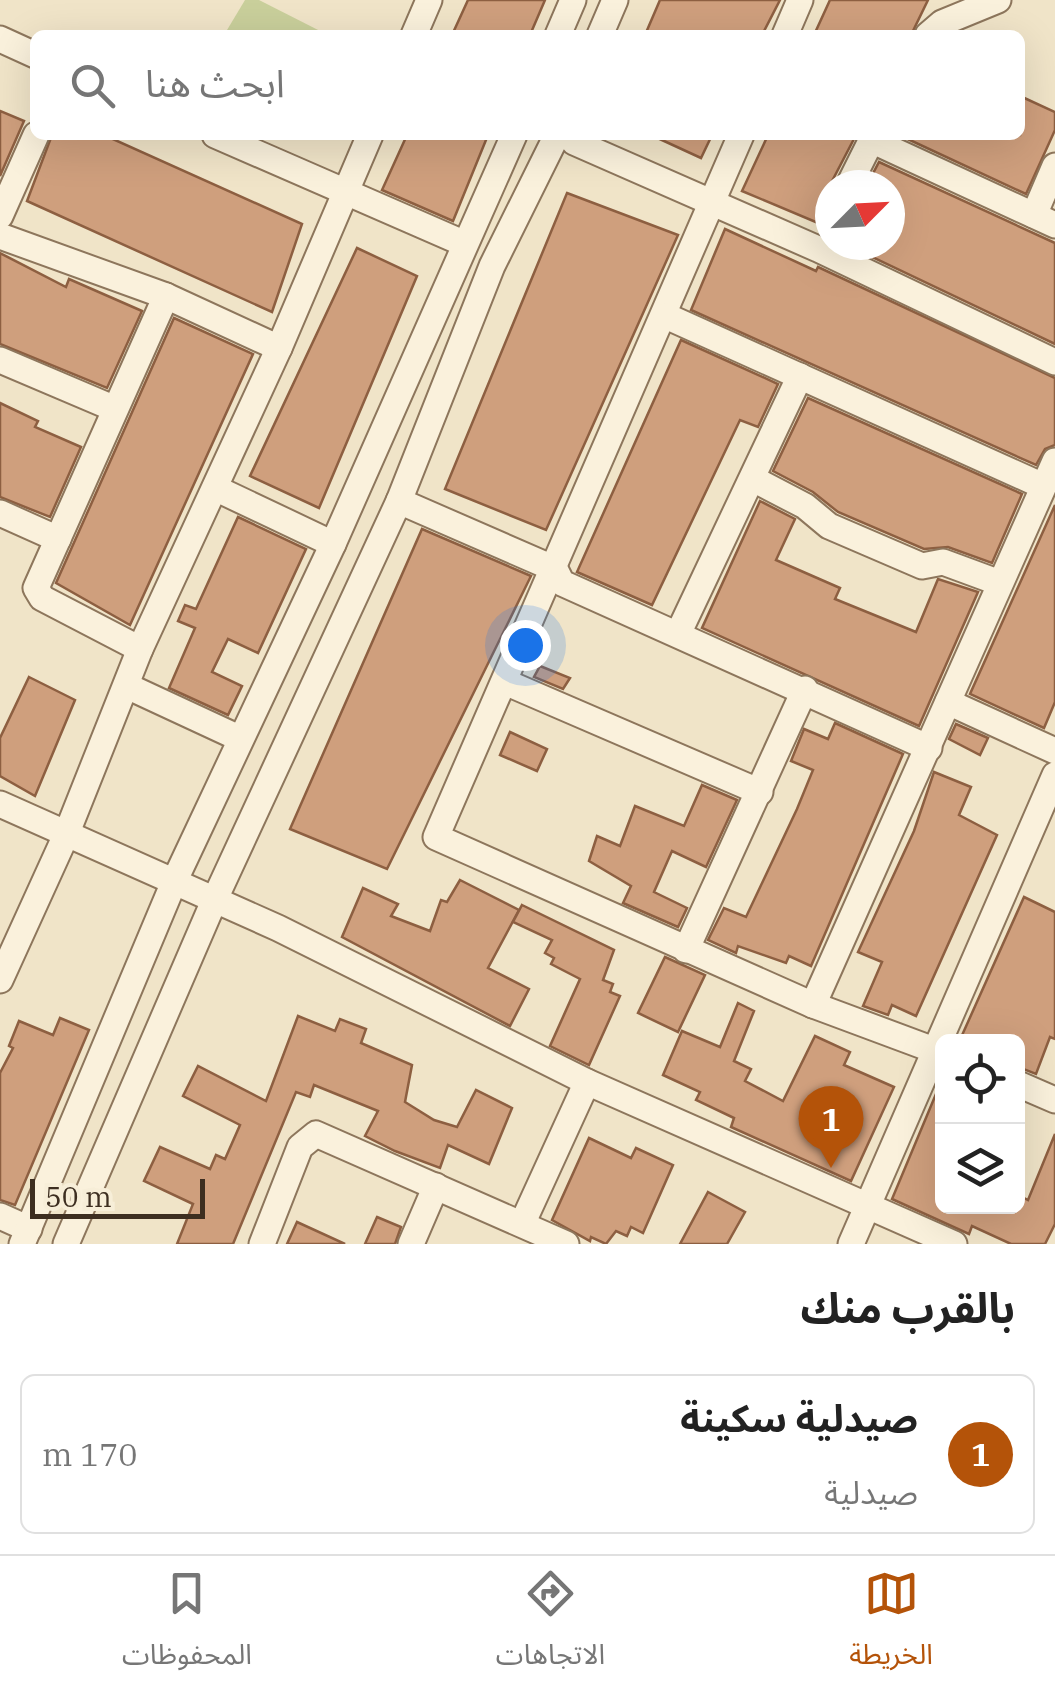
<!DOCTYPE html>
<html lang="ar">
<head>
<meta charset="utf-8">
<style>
	:root { --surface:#fff; --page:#f6f6f6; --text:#222; --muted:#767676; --line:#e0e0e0; --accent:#b45309 }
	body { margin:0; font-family:"IBM Plex Serif","Noto Sans Arabic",serif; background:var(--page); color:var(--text); direction:rtl }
	.controls { position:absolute; right:30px; bottom:30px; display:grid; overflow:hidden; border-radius:15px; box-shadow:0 10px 40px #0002 }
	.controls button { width:90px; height:90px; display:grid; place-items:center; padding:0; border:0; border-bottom:2px solid var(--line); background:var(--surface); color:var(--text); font:50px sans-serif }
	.compass { position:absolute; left:815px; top:170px; width:90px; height:90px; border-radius:50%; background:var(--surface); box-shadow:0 10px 40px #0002; rotate:66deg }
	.scale { position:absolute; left:30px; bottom:25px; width:175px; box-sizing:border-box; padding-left:10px; border:5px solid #3d2e20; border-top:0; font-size:28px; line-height:35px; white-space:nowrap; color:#3d2e20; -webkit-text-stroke:8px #f7eed8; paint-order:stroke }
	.you { position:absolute; left:525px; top:645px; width:35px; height:35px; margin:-25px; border:8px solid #fff; border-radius:50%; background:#1a73e8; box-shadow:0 0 0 15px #1a73e833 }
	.badge { display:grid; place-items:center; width:65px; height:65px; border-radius:50%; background:var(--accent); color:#fff; font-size:32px; font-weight:700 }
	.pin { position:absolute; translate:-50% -82px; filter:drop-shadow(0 2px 5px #0008) }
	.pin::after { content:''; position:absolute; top:52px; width:35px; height:30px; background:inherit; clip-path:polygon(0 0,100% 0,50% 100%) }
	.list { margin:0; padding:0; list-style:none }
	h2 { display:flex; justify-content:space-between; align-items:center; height:130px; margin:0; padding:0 40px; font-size:42px }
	h2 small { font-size:32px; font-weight:400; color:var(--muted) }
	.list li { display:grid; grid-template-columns:65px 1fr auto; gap:30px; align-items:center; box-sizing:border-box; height:160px; margin:0 20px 20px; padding:0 20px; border:2px solid var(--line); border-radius:15px }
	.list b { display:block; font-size:38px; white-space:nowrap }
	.list p { margin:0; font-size:32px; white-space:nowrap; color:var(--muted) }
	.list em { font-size:32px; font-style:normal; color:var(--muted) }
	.icon { flex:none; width:55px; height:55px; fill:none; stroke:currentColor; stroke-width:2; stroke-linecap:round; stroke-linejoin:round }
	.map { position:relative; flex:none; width:1055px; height:1244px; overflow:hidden; direction:ltr }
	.search { position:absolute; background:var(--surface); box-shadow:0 10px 40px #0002; left:30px; right:30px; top:30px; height:110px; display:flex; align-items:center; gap:25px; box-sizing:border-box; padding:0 35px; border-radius:15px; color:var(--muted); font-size:38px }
	.sheet { height:310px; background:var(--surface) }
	nav { display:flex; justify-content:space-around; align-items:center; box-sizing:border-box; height:140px; border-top:2px solid var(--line); background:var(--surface); font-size:28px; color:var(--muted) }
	nav a { display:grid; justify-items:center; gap:5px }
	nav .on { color:var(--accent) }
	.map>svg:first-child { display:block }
	.green { fill:#c9cf9b }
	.building { fill:#cf9f7d; stroke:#8d5f41; stroke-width:2.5 }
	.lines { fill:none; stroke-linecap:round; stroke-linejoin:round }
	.minor-casing { stroke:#8d765c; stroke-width:29 }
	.minor { stroke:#faf1dc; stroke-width:25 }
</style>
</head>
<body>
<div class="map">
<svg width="1055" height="1244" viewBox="0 0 1055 1244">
	<rect width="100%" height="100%" fill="#f0e4c8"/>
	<polygon class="green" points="245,0 259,0 328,35 224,35"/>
	<g class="building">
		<polygon points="468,0 545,0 530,35 452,35"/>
		<polygon points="660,0 780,0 762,35 645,35"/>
		<polygon points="830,0 928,0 911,35 814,35"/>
		<polygon points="1020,96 1055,112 1055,130 1026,194 899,135 1020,135"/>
		<polygon points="0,111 24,121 0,176"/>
		<polygon points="52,135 104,135 302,224 272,312 27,201"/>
		<polygon points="407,135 488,135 453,221 382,190"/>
		<polygon points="651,135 712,135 701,158"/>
		<polygon points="768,135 856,135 830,185 830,228 742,191"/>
		<polygon points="879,162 1055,243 1055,344 847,245 890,245 890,185 867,185"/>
		<polygon points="567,193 678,235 546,530 445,489"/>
		<polygon points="725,229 816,271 818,267 1055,378 1055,445 1045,449 1036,465 691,310"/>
		<polygon points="357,248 417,276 319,508 250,476"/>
		<polygon points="0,253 66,287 69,279 142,311 107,388 0,344"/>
		<polygon points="174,318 253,354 130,625 56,583"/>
		<polygon points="681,340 778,384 758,427 740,420 652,605 577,572"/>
		<polygon points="808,398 1022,494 992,563 948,547 924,549 838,512 813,492 773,471"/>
		<polygon points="0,403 38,421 35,427 81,447 50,517 0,497"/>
		<polygon points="760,501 795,519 776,560 840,588 835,599 916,632 938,579 978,592 919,726 702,628"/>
		<polygon points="1055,505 1055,702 1044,728 970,694"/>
		<polygon points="238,517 306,549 258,653 228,639 212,672 242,686 228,715 169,688 195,628 178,621 185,605 196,609"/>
		<polygon points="422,529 531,576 387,869 290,829"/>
		<polygon points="540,666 570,678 563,689 534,677"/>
		<polygon points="29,677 75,700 35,796 0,776 0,738"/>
		<polygon points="835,723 903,754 811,966 789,956 786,963 738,946 736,953 708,940 724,908 746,917 797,809 813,770 791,761 804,729 828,739"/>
		<polygon points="956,724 988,738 980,755 949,739"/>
		<polygon points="510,732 547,749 537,771 500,755"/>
		<polygon points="934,772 971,787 959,815 997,835 916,1016 892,1005 888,1015 863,1006 882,962 858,952 914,831"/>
		<polygon points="702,785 737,800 706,867 672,851 654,892 687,908 678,927 623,903 631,886 589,861 597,836 620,846 635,806 684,826"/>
		<polygon points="460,880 519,910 488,968 529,989 510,1026 342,937 363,888 398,904 391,916 430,931 441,900 447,902"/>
		<polygon points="1024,897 1055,912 1055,1039 1050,1037 1036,1074 1018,1067 1018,1042 959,1042"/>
		<polygon points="522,905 614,950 603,980 613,984 610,992 620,996 589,1065 550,1046 580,979 551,964 554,958 545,953 552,940 513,922"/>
		<polygon points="665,957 705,975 678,1032 638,1013"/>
		<polygon points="738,1003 754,1011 734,1061 751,1069 745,1081 783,1101 815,1036 850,1052 844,1065 894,1087 851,1181 731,1127 734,1118 696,1100 700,1092 663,1075 682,1031 720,1047"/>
		<polygon points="298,1016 335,1031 340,1019 366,1029 361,1043 412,1065 405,1102 434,1120 457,1127 476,1090 512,1108 489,1164 448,1145 440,1168 395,1151 365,1136 378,1111 314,1085 310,1097 296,1092 233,1244 177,1244 193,1204 144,1181 160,1147 210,1169 216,1155 225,1159 240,1125 183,1096 198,1066 266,1101"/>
		<polygon points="60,1018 89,1030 15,1205 0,1200 0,1073 13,1048 9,1046 19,1021 53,1035"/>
		<polygon points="941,1082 942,1206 1018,1206 1018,1195 1028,1200 1055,1134 1055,1224 1045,1244 1011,1244 972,1226 969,1234 892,1199"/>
		<polygon points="589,1138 631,1158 636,1148 673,1165 643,1233 631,1227 627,1236 616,1231 606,1244 591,1237 590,1241 552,1220"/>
		<polygon points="708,1192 745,1212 727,1244 680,1244"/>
		<polygon points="377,1217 401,1227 395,1244 365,1244"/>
		<polygon points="297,1222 345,1244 287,1244"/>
	</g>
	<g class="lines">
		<defs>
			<g id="minor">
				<polyline points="414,35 429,0"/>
				<polyline points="558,35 573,0"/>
				<polyline points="600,35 615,0"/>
				<polyline points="785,35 800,0"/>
				<polyline points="928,35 942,23 998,0"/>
				<polyline points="0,39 35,55"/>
				<polyline points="215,135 463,243"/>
				<polyline points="569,135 574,142 818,249 1055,362"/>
				<polyline points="741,135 436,837 813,1005 942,1053"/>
				<polyline points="871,140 1055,225"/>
				<polyline points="849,185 874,135"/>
				<polyline points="1034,215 1055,166"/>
				<polyline points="0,216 36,135"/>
				<polyline points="0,236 166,296 279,348"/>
				<polyline points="666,316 1043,486"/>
				<polyline points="0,360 113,408"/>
				<polyline points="753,479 805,506 829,526 922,566 943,562 1000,583"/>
				<polyline points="215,488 333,544"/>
				<polyline points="399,501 555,569 562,583 929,748"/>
				<polyline points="0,513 58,539"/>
				<polyline points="678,634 800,376"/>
				<polyline points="140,649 42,598 36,588 166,296"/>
				<polyline points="505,682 760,792"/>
				<polyline points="127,686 239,738"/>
				<polyline points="948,702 1055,751"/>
				<polyline points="0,804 278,928 587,1082 954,1244"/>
				<polyline points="686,950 805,689"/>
				<polyline points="0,980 66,835 140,649 279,348 370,135"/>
				<polyline points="813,1005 1055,461"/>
				<polyline points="1018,1084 1055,1100"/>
				<polyline points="0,1216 29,1229"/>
				<polyline points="523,1222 587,1082"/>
				<polyline points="22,1244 174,882 333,544 514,135"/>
				<polyline points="66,1244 214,901 399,501 492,266 557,135"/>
				<polyline points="262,1244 300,1147 316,1134 566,1244"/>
				<polyline points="411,1244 436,1186"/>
				<polyline points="851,1244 1055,775"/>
			</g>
		</defs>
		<use href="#minor" class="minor-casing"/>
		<use href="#minor" class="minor"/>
	</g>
</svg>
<div class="controls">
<button><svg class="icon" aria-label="locate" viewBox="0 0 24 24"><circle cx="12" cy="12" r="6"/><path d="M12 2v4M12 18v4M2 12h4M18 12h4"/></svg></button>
<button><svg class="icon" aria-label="layers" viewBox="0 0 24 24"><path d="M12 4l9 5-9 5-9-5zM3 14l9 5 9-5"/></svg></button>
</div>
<svg class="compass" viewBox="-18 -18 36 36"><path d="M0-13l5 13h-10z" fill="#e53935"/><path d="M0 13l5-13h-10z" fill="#767676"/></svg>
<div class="scale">50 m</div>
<div class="you"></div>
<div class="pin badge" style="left:831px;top:1168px">1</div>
<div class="search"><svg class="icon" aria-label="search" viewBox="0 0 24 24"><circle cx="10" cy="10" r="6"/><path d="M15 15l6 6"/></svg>ابحث هنا</div>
</div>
<section class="sheet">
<h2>بالقرب منك<small></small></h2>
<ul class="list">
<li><span class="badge">1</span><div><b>صيدلية سكينة</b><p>صيدلية</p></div><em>170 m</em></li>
</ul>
</section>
<nav>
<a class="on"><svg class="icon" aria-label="map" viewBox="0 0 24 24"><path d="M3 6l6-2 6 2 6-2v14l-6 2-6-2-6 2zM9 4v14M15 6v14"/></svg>الخريطة</a>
<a><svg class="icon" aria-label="directions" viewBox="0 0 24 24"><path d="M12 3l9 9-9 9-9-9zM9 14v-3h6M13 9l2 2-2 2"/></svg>الاتجاهات</a>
<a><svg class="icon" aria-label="saved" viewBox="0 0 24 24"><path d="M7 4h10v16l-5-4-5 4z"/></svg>المحفوظات</a>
</nav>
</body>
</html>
